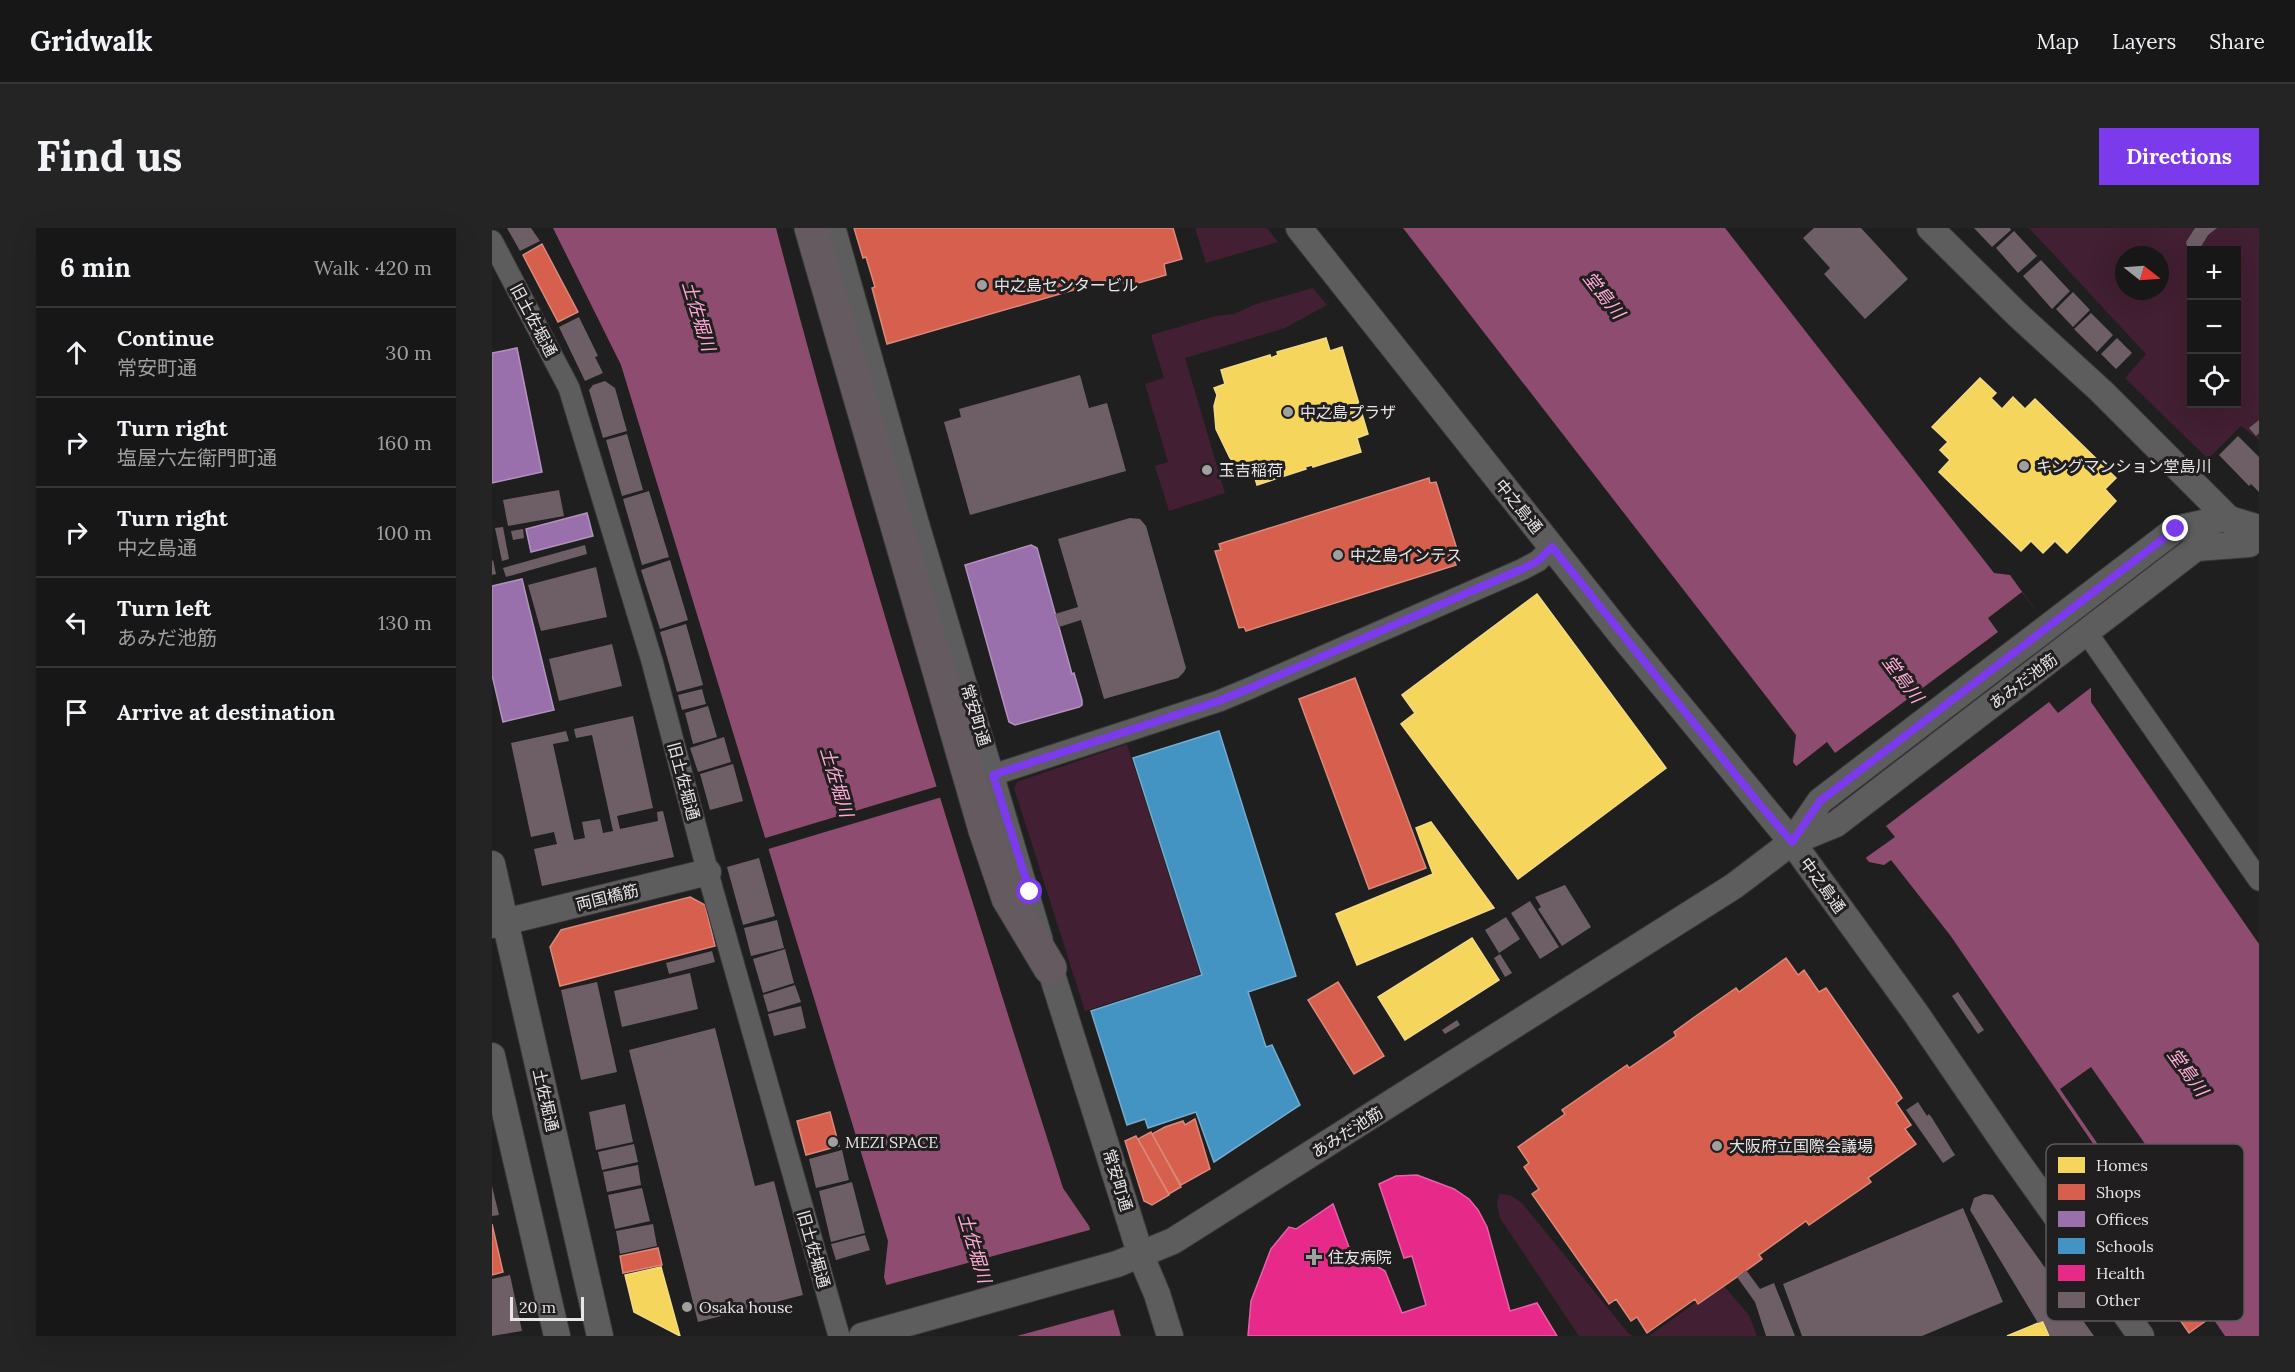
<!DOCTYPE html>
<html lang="en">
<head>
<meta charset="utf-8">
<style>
	:root { --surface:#181717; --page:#252424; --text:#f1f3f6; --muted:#9f9fa1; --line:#363636; --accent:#7c3aed }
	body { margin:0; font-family:Lora,"Noto Sans JP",serif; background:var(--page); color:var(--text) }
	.controls { position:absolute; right:18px; top:18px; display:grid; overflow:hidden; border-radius:0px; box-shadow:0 6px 24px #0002 }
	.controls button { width:54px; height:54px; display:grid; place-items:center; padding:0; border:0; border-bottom:2px solid var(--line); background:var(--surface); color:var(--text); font:30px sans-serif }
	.compass { position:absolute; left:1623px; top:18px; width:54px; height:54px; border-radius:50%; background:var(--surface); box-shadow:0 6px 24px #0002; rotate:107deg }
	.scale { position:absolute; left:18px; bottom:15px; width:74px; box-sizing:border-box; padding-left:6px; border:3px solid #e7e5e6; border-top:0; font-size:16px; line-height:21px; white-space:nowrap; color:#e7e5e6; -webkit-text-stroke:4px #211e1f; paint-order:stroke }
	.stop { position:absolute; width:18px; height:18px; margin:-14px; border:4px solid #7c3aed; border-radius:50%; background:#fff }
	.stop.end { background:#7c3aed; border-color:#fff; box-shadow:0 2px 6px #0008 }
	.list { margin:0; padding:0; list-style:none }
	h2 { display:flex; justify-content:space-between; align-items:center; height:78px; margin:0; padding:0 24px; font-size:26px }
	h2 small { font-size:20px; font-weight:400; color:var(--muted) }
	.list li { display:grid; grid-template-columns:39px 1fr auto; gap:18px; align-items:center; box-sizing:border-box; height:90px; padding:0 24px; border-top:2px solid var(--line) }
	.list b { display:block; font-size:22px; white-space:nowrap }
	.list p { margin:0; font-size:20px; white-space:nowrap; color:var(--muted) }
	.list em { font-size:20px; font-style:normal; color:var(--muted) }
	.icon { flex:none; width:33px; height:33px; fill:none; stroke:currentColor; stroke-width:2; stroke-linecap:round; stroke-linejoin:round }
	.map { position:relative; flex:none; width:1767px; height:1108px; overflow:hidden; border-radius:0px }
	header { display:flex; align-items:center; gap:36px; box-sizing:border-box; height:84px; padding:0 30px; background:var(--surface); border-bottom:2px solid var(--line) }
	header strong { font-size:28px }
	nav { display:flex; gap:33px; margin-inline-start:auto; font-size:21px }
	.intro { display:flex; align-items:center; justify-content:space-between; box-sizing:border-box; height:144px; padding:0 36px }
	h1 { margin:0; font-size:42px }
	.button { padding:15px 27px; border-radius:0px; background:var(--accent); color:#fff; font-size:21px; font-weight:700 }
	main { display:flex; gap:36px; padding:0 36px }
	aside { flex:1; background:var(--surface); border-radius:0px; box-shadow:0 6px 24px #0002 }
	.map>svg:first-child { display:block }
	.green { fill:#421f32; fill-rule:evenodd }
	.water { fill:#8e4d70 }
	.pier { fill:#201f1f }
	.homes { fill:#f6d55c; stroke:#f2da85; stroke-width:1.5 }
	.shops { fill:#d6604d; stroke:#db887b; stroke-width:1.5 }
	.offices { fill:#9970ab; stroke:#b093bd; stroke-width:1.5 }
	.schools { fill:#4393c3; stroke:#74acce; stroke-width:1.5 }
	.health { fill:#e7298a; stroke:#e761a6; stroke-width:1.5 }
	.building { fill:#6e5f66 }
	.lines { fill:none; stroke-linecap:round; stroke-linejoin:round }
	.minor-casing { stroke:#3a3939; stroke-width:23 }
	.tertiary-casing { stroke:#3a3939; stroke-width:28 }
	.motorway-casing { stroke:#3a3939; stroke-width:35 }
	.minor { stroke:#5e5d5d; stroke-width:21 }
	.tertiary { stroke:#5e5d5d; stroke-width:26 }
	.motorway { stroke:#655a60; stroke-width:33 }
	.route { stroke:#7c3aed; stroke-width:8 }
	.poi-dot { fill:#a1a0a0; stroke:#211e1f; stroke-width:2 }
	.labels { text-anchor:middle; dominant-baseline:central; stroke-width:6; stroke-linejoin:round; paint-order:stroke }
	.poi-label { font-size:16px; fill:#e7e5e6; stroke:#211e1f; text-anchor:start }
	.street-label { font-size:16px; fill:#e7e5e6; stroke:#211e1f }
	.water-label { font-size:18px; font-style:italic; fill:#feacd5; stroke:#211e1f }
	.key { fill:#211e1f; stroke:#5c5a5b; stroke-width:1.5 }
	.key-label { font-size:16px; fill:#e7e5e6 }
</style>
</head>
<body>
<header>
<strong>Gridwalk</strong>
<nav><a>Map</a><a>Layers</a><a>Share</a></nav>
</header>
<div class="intro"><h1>Find us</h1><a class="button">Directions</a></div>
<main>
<aside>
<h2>6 min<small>Walk · 420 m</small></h2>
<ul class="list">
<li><svg class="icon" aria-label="ahead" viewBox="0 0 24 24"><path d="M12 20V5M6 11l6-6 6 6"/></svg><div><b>Continue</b><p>常安町通</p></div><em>30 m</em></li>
<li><svg class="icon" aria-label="right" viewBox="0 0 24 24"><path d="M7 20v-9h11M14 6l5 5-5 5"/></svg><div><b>Turn right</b><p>塩屋六左衛門町通</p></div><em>160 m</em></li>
<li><svg class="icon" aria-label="right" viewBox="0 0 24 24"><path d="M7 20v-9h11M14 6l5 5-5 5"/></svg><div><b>Turn right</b><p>中之島通</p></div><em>100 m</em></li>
<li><svg class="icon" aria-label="left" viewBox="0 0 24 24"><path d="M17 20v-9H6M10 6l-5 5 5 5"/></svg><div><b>Turn left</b><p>あみだ池筋</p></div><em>130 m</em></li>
<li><svg class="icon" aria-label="arrive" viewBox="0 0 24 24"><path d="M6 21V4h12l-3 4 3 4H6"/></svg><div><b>Arrive at destination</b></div></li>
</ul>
</aside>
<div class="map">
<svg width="1767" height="1108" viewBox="0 0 1767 1108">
	<rect width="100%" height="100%" fill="#201f1f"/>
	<g class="green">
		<polygon points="703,0 775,0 786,14 714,35"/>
		<path d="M1537,0H1767V212L1749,198L1716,231L1633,150L1654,126ZM1700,22H1744V176H1700ZM1632,27H1668V63H1632Z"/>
		<polygon points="821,60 835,77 793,100 693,130 733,265 677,283 663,238 676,234 653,156 672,150 659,107 724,88 742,86 764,76"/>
		<polygon points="635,516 708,746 593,783 522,560 525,554"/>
		<polygon points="1007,966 1018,967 1030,975 1137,1106 1142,1108 1087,1108 1008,990 1005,977"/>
		<polygon points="1230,1056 1257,1087 1265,1108 1157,1108"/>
	</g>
	<g class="water">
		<path d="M61,0H284C368,323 470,642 571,960L597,998L629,1108H409L392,1049L396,1013L129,137Z"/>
		<polygon points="911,0 1233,0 1502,345 1518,347 1599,459 1599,474 1767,716 1767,1108 1733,1108 1458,707 1399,632 1392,637 1377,634 1301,534 1304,507"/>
	</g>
	<g class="pier">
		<polygon points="1530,364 1601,458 1566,485 1557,474 1394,598 1403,609 1372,631 1302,540 1335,514 1343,525 1506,404 1496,390"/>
		<polygon points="446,558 450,569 273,622 270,611"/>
		<polygon points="1599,839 1677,950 1655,965 1676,995 1662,1004 1654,993 1657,991 1568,861"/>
		<polygon points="601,1001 624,1081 525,1108 405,1108 391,1058"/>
	</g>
	<g class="homes">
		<polygon points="834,110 838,123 850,119 876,206 865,210 869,224 821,239 820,237 813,239 814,241 765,257 761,243 750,246 748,240 738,230 724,201 722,178 725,167 722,160 733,156 729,142 778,127 779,130 786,127 785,124"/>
		<polygon points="1488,150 1504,165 1499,170 1510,181 1521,169 1533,181 1543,171 1624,250 1613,261 1624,273 1575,325 1563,313 1551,325 1539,313 1529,323 1447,244 1458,232 1448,222 1456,214 1440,199"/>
		<polygon points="1045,366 1174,540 1026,651 909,496 923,485 910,467"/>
		<polygon points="939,594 1002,680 865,737 844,686 941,646 924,600"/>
		<polygon points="980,710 1007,752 913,812 886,769"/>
		<polygon points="169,1039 188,1108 142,1084 133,1047"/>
		<polygon points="1551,1093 1557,1108 1515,1108"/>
	</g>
	<g class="shops">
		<polygon points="362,0 681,0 690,31 672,36 674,47 636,58 632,57 630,48 395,116 380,60 383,59 374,29 371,30"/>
		<polygon points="50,16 86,84 66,94 31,27"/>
		<polygon points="937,250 938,255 944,254 968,331 962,332 964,337 754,403 752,399 747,400 723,323 729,322 727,316"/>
		<polygon points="863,450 934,640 877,661 807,471"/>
		<polygon points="198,669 213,677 223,718 68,758 58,719 69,702"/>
		<polygon points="1294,730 1306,747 1312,742 1327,764 1334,760 1403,859 1410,870 1404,875 1419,897 1413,901 1424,916 1376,950 1379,954 1317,997 1314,993 1267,1027 1270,1031 1245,1049 1206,1076 1203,1071 1155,1105 1145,1089 1139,1093 1124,1071 1117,1076 1040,966 1047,961 1032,939 1037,935 1026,919 1073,886 1070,882 1103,859 1135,837 1137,840 1184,808 1182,804 1201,790 1244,760 1247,764"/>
		<polygon points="846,754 892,828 862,846 816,772"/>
		<polygon points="338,884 347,918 314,927 305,893"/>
		<polygon points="703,891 718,941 689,957 660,906 673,899 691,893 693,897"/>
		<polygon points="659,904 689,959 677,966 646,911"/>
		<polygon points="644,908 677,967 660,977 652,973 633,913"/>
		<polygon points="0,996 11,1044 0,1047"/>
		<polygon points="1670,1018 1719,1089 1697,1105 1648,1034"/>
		<polygon points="166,1020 170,1037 131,1045 128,1028"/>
	</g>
	<g class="offices">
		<polygon points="25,120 50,244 0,255 0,125"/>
		<polygon points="95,285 101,308 39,324 34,301"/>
		<polygon points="539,317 545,320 580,446 582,445 590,472 590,477 587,479 523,497 517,494 473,337"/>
		<polygon points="30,351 62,482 11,494 0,447 0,358"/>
	</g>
	<polygon class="schools" points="727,503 804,748 756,764 774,819 780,817 808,877 722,934 704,884 656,900 653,891 635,897 599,783 710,747 641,530"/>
	<polygon class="health" points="925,947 962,961 977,971 986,982 995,999 1018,1083 1045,1075 1065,1108 756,1108 759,1073 779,1021 797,999 804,1001 841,976 858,1022 893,1043 910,1085 934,1077 920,1028 912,1030 887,956 904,948"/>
	<g class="building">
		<polygon points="15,0 39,0 48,13 28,23"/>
		<polygon points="1322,0 1369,0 1416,51 1373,91 1332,46 1338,40 1311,10"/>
		<polygon points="1482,0 1518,0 1519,2 1500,19"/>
		<polygon points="1703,0 1725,0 1716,7 1707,22 1700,22 1700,72 1696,68 1695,47 1697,26 1694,14"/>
		<polygon points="1522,3 1545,28 1526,45 1504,20"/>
		<polygon points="1549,32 1578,63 1560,81 1531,48"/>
		<polygon points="1581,64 1598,82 1581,99 1564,81"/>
		<polygon points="1599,85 1621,107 1605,124 1582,101"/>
		<polygon points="87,89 106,128 103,129 111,145 93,153 67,99"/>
		<polygon points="1625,110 1640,125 1624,141 1609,126"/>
		<polygon points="588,147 597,180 615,175 634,243 478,287 452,194 469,189 467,181"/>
		<polygon points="113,153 123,160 135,203 111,210 97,162 101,157"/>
		<polygon points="1767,192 1767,205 1764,208 1757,200"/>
		<polygon points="135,206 151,262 130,268 114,212"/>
		<polygon points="1746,208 1767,229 1767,264 1759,256 1757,258 1727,227"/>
		<polygon points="67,262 72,288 16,298 11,272"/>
		<polygon points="157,263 177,329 150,337 131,271"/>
		<polygon points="638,290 648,291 654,298 694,440 692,444 686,450 612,471 589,392 567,399 563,386 586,379 566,311"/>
		<polygon points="11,299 17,331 10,333 3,300"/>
		<polygon points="31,301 32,310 21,312 19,303"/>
		<polygon points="93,317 95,326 14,349 11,340"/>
		<polygon points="1,332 4,346 0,347 0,333"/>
		<polygon points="178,332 196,392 168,401 149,342"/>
		<polygon points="104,339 115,389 49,403 36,357"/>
		<polygon points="194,396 211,457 185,464 168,404"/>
		<polygon points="120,416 130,458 67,473 57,431"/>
		<polygon points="210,461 214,476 190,482 186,467"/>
		<polygon points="216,478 225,509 201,516 193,485"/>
		<polygon points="141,488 161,580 125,588 128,601 166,593 165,584 171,583 182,629 50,658 42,621 65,616 62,604 39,609 19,515 74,503 77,513 61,516 82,612 93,610 90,594 108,591 111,605 121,603 100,507 84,510 82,501"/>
		<polygon points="232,509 239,534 206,544 198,520"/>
		<polygon points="241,536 251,573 218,582 208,546"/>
		<polygon points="267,630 283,688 251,697 235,639"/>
		<polygon points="1073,657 1099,699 1070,718 1046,681 1049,679 1043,669"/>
		<polygon points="1038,673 1067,719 1048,731 1019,685"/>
		<polygon points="1014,689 1028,711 1007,725 993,702"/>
		<polygon points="285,692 292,720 259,728 252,700"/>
		<polygon points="293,721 302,755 271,765 261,731"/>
		<polygon points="220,723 223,734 177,746 174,735"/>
		<polygon points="1008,726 1020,745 1013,749 1002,730"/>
		<polygon points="198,745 206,781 130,799 122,763"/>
		<polygon points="105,754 125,844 89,852 69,762"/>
		<polygon points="303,757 309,774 276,784 271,767"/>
		<polygon points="1466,764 1492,802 1486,806 1460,768"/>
		<polygon points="309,778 314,800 282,808 276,786"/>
		<polygon points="965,792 968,797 953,806 950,802"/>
		<polygon points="223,800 263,958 282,953 311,1067 206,1094 137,822"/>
		<polygon points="1426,874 1435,888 1437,886 1440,890 1463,927 1451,935 1414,882"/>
		<polygon points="133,876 141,914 104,922 97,884"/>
		<polygon points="142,916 146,934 110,942 106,924"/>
		<polygon points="350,922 357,952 324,960 317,931"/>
		<polygon points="146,937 149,957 115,964 111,944"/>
		<polygon points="360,954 373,1005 339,1014 327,963"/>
		<polygon points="0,958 7,987 0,988"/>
		<polygon points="150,960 158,993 123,1001 116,967"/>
		<polygon points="1492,966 1501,967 1602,1108 1558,1108 1551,1093 1546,1095 1478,982 1482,970"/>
		<polygon points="1471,980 1511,1074 1430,1108 1310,1108 1291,1056"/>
		<polygon points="161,996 165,1018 128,1026 124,1003"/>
		<polygon points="373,1007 378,1022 344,1032 339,1016"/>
		<polygon points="1254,1042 1268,1061 1282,1055 1303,1108 1274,1108 1263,1074 1245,1049"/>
		<polygon points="18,1047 30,1103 0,1108 0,1051"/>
	</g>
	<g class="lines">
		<defs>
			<g id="minor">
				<polyline points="343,0 424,287 550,711"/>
				<polyline points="0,13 77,160 160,433 220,660 347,1108"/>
				<polyline points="1595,405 1767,652"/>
				<polyline points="501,547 727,473 756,461 1031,341 1046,333 1060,319"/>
			</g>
			<g id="tertiary">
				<polyline points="807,0 1131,409 1300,614 1423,784 1515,919 1649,1108"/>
				<polyline points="1438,0 1527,88 1609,163 1745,299"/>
				<polyline points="1300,614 1328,573 1684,301 1734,290 1767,300"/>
				<polyline points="0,636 108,1108"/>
				<polyline points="0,697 216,644"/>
				<polyline points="558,740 649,1028 665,1066 678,1108"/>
				<polyline points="0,828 65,1108"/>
				<polyline points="370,1108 625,1036 681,1013 1242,658 1300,614 1344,596 1704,320 1757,316"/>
			</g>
			<polyline id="motorway" points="319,0 493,602 516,670 558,740"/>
		</defs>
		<use href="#minor" class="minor-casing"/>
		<use href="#tertiary" class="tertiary-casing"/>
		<use href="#motorway" class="motorway-casing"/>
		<use href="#minor" class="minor"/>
		<use href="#tertiary" class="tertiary"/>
		<use href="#motorway" class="motorway"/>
	</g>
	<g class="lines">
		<polyline class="route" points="538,664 501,547 727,473 756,461 1030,341 1046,333 1060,319 1264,572 1300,614 1328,573 1684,301"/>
	</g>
	<g class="poi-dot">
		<circle cx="490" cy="57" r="6"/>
		<circle cx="796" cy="184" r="6"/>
		<circle cx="1532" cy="238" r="6"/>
		<circle cx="715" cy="242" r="6"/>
		<circle cx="846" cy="327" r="6"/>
		<circle cx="341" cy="914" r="6"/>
		<circle cx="1225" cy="918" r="6"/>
		<path d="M819 1020h6v6h6v6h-6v6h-6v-6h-6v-6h6z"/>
		<circle cx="195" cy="1079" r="6"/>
	</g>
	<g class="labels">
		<g class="poi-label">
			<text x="502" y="57">中之島センタービル</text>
			<text x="808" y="184">中之島プラザ</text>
			<text x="1544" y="238">キングマンション堂島川</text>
			<text x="727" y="242">玉吉稲荷</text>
			<text x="858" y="327">中之島インテス</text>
			<text x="353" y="914">MEZI SPACE</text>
			<text x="1237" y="918">大阪府立国際会議場</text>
			<text x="836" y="1029">住友病院</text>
			<text x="207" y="1079">Osaka house</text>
		</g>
		<g class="street-label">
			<text transform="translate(42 92) rotate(62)">旧土佐堀通</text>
			<text transform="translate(1027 278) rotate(51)">中之島通</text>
			<text transform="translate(1531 453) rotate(-37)">あみだ池筋</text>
			<text transform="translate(484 487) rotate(73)">常安町通</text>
			<text transform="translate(192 553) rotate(75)">旧土佐堀通</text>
			<text transform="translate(1331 657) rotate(54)">中之島通</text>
			<text transform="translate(115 669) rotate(-14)">両国橋筋</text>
			<text transform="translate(54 872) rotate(77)">土佐堀通</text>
			<text transform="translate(855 904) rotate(-32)">あみだ池筋</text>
			<text transform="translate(626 952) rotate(73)">常安町通</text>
			<text transform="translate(322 1021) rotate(74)">旧土佐堀通</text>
		</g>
		<g class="water-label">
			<text transform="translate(1112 67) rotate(52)">堂島川</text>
			<text transform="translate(207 88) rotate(73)">土佐堀川</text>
			<text transform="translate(1411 451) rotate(53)">堂島川</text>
			<text transform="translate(345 554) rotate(73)">土佐堀川</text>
			<text transform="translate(1696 844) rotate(54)">堂島川</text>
			<text transform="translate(483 1020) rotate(73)">土佐堀川</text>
		</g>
	</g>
	<rect x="1554" y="916" width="198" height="177" rx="9" class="key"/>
	<rect x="1566" y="929" width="27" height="16" fill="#f6d55c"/>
	<rect x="1566" y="956" width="27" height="16" fill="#d6604d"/>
	<rect x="1566" y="983" width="27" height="16" fill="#9970ab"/>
	<rect x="1566" y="1010" width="27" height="16" fill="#4393c3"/>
	<rect x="1566" y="1037" width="27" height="16" fill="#e7298a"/>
	<rect x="1566" y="1064" width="27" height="16" fill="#6e5f66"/>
	<g class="key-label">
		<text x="1604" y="943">Homes</text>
		<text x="1604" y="970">Shops</text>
		<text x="1604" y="997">Offices</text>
		<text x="1604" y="1024">Schools</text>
		<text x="1604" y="1051">Health</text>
		<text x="1604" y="1078">Other</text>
	</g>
</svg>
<div class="controls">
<button>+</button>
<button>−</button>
<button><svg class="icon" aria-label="locate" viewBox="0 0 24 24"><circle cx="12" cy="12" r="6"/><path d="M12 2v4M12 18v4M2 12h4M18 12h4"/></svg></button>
</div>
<svg class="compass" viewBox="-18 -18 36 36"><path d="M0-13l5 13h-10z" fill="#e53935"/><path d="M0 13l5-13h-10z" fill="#9f9fa1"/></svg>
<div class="scale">20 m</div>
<div class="stop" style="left:538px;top:664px"></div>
<div class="stop end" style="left:1684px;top:301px"></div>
</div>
</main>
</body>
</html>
